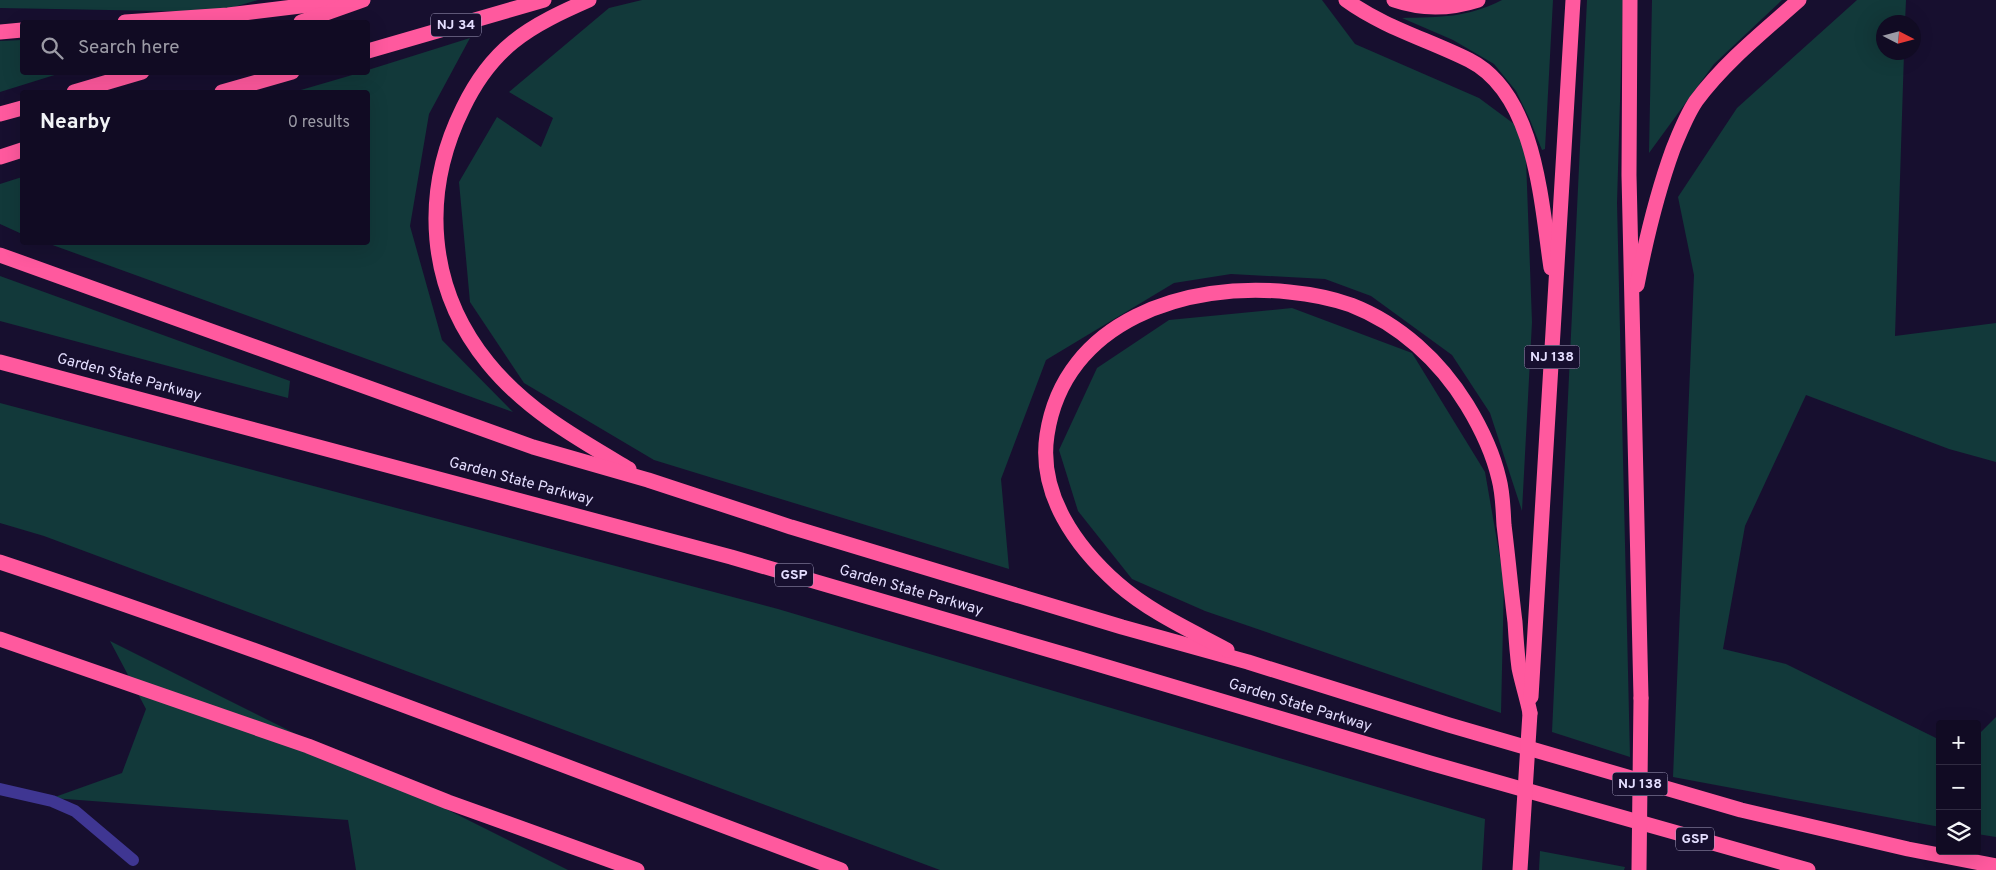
<!DOCTYPE html>
<html lang="en">
<head>
<meta charset="utf-8">
<style>
	:root { --surface:#110b23; --page:#1a142b; --text:#f1f3f6; --muted:#9c9ba6; --line:#302b41 }
	body { margin:0; font-family:Overpass,sans-serif; background:var(--page); color:var(--text) }
	.controls { position:absolute; right:15px; bottom:15px; display:grid; overflow:hidden; border-radius:5px; box-shadow:0 5px 20px #0002 }
	.controls button { width:45px; height:45px; display:grid; place-items:center; padding:0; border:0; border-bottom:1px solid var(--line); background:var(--surface); color:var(--text); font:25px sans-serif }
	.compass { position:absolute; left:1876px; top:15px; width:45px; height:45px; border-radius:50%; background:var(--surface); box-shadow:0 5px 20px #0002; rotate:96deg }
	.list { margin:0; padding:0; list-style:none }
	h2 { display:flex; justify-content:space-between; align-items:center; height:65px; margin:0; padding:0 20px; font-size:21px }
	h2 small { font-size:16px; font-weight:400; color:var(--muted) }
	.icon { flex:none; width:28px; height:28px; fill:none; stroke:currentColor; stroke-width:2; stroke-linecap:round; stroke-linejoin:round }
	.map { position:relative; flex:none; width:1996px; height:870px; overflow:hidden }
	.search { position:absolute; background:var(--surface); box-shadow:0 5px 20px #0002; left:20px; top:20px; width:350px; height:55px; display:flex; align-items:center; gap:12px; box-sizing:border-box; padding:0 18px; border-radius:5px; color:var(--muted); font-size:19px }
	.panel { position:absolute; background:var(--surface); box-shadow:0 5px 20px #0002; left:20px; top:90px; width:350px; height:155px; border-radius:5px }
	.map>svg:first-child { display:block }
	.green { fill:#12393a }
	.lines { fill:none; stroke-linecap:round; stroke-linejoin:round }
	.street { stroke:#3f3692; stroke-width:12 }
	.highway { stroke:#ff599e; stroke-width:15 }
	.highway-bridge { stroke:#ff599e; stroke-width:15 }
	.labels { text-anchor:middle; dominant-baseline:central; stroke-width:4; stroke-linejoin:round; paint-order:stroke }
	.shield { fill:#170f2f; stroke:#a6a0c1; stroke-width:1 }
	.shield-label { font-size:14px; font-weight:bold; fill:#e4deff }
	.street-label { font-size:15px; fill:#e4deff; stroke:#170f2f }
</style>
</head>
<body>
<div class="map">
<svg width="1996" height="870" viewBox="0 0 1996 870">
	<rect width="100%" height="100%" fill="#170f2f"/>
	<g class="green">
		<polygon points="0,0 258,0 217,12 0,8"/>
		<polygon points="642,0 1322,0 1355,44 1479,98 1525,132 1532,322 1522,511 1490,413 1452,355 1371,296 1325,279 1231,274 1174,283 1046,360 1001,479 1009,569 654,460 524,383 470,302 459,182 497,117 541,147 553,118 509,92 609,8"/>
		<path d="M1502,0H1553L1545,149L1542,150L1530,120L1516,91L1494,64L1453,40L1402,18C1441,17 1466,18 1502,0Z"/>
		<polygon points="1587,0 1623,0 1617,203 1630,757 1552,732"/>
		<polygon points="1652,0 1782,0 1714,64 1649,153"/>
		<polygon points="1857,0 1906,0 1905,22 1884,22 1884,52 1904,53 1895,336 1996,323 1996,462 1949,449 1806,395 1745,526 1723,649 1786,664 1940,740 1940,827 1673,777 1694,275 1678,197 1737,108"/>
		<polygon points="470,38 429,114 410,226 442,340 513,412 47,243 368,242 368,92 294,92 359,73 368,72 368,70"/>
		<polygon points="22,40 22,72 61,73 0,92 0,41"/>
		<polygon points="22,177 22,234 0,224 0,184"/>
		<polygon points="0,276 290,381 288,398 0,321"/>
		<polygon points="1292,308 1412,353 1485,472 1504,581 1501,713 1205,611 1132,579 1078,511 1059,450 1097,368 1169,320"/>
		<polygon points="0,403 778,609 1485,819 1482,870 940,870 44,536 0,523"/>
		<polygon points="110,641 568,870 356,870 348,820 52,798 122,773 146,709"/>
		<polygon points="1996,717 1996,837 1977,834 1977,736"/>
		<polygon points="1540,851 1625,867 1624,870 1539,870"/>
	</g>
	<g class="lines">
		<polyline class="street" points="0,789 52,801 75,811 133,860"/>
		<g class="highway">
			<path d="M589,0C564,11 535,24 513,42C492,59 475,83 463,108C421,193 427,288 488,363C526,410 578,439 629,469"/>
			<path d="M1346,0C1383,27 1429,40 1469,60C1536,94 1541,202 1551,268"/>
			<path d="M1394,0C1423,10 1450,9 1478,0"/>
			<polyline points="1630,0 1629,175 1641,698"/>
			<polyline points="125,22 228,15 350,0"/>
			<polyline points="301,22 363,0"/>
			<polyline points="0,32 22,30"/>
			<polyline points="368,51 544,0"/>
			<polyline points="74,92 142,72"/>
			<polyline points="222,92 292,72"/>
			<polyline points="0,114 22,108"/>
			<polyline points="0,157 22,150"/>
			<polyline points="0,255 533,447 648,480 791,527 1122,627 1248,662 1449,725 1741,810 1908,849 1996,866"/>
			<path d="M1637,285C1646,239 1657,193 1673,149C1680,132 1686,116 1696,101C1725,62 1763,32 1799,0"/>
			<polyline points="0,362 731,557 1077,658 1430,763 1808,870"/>
			<path d="M0,562C283,656 561,765 841,870"/>
			<polyline points="0,639 308,746 448,802 637,870"/>
			<path d="M1227,650C1190,630 1150,612 1118,584C1076,547 1038,494 1047,435C1064,320 1187,281 1289,292C1310,294 1331,298 1351,305C1400,324 1440,361 1467,405C1481,428 1493,453 1499,479C1503,494 1503,510 1504,525C1508,557 1511,590 1515,622C1516,638 1517,653 1519,668C1522,683 1527,698 1530,713"/>
			<polyline points="1531,697 1573,0"/>
		</g>
		<g class="highway-bridge">
			<polyline points="1520,870 1530,713"/>
			<polyline points="1639,870 1641,698"/>
		</g>
	</g>
	<g class="labels">
		<g class="shield">
			<rect x="431" y="13.5" width="50" height="23" rx="4"/>
			<rect x="1524.5" y="345.5" width="55" height="23" rx="4"/>
			<rect x="775" y="563.5" width="38" height="23" rx="4"/>
			<rect x="1612.5" y="772.5" width="55" height="23" rx="4"/>
			<rect x="1676" y="827.5" width="38" height="23" rx="4"/>
		</g>
		<g class="shield-label">
			<text x="456" y="25">NJ 34</text>
			<text x="1552" y="357">NJ 138</text>
			<text x="794" y="575">GSP</text>
			<text x="1640" y="784">NJ 138</text>
			<text x="1695" y="839">GSP</text>
		</g>
		<g class="street-label">
			<text transform="translate(129 378) rotate(15)">Garden State Parkway</text>
			<text transform="translate(521 482) rotate(15)">Garden State Parkway</text>
			<text transform="translate(911 591) rotate(16)">Garden State Parkway</text>
			<text transform="translate(1300 706) rotate(17)">Garden State Parkway</text>
		</g>
	</g>
</svg>
<div class="controls">
<button>+</button>
<button>−</button>
<button><svg class="icon" aria-label="layers" viewBox="0 0 24 24"><path d="M12 4l9 5-9 5-9-5zM3 14l9 5 9-5"/></svg></button>
</div>
<svg class="compass" viewBox="-18 -18 36 36"><path d="M0-13l5 13h-10z" fill="#e53935"/><path d="M0 13l5-13h-10z" fill="#9c9ba6"/></svg>
<div class="search"><svg class="icon" aria-label="search" viewBox="0 0 24 24"><circle cx="10" cy="10" r="6"/><path d="M15 15l6 6"/></svg>Search here</div>
<section class="panel">
<h2>Nearby<small>0 results</small></h2>
<ul class="list">
</ul>
</section>
</div>
</body>
</html>
